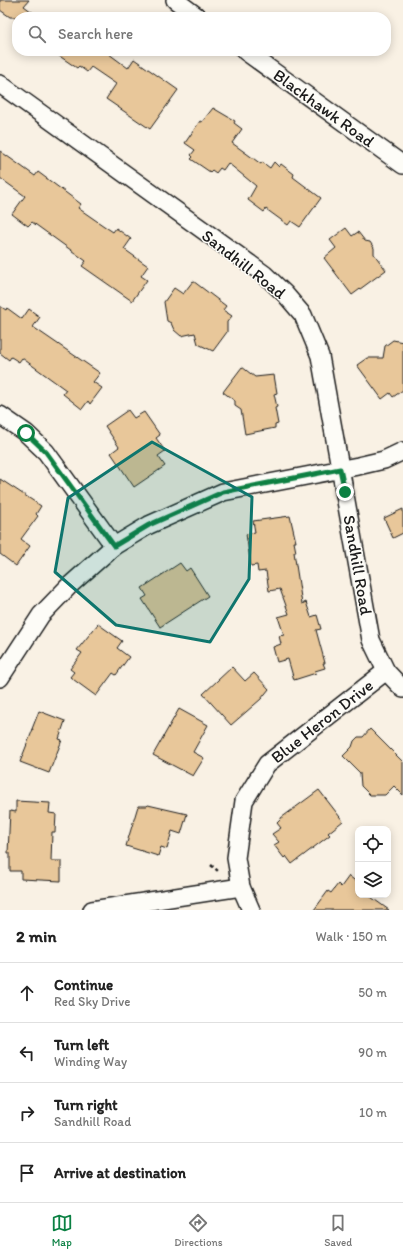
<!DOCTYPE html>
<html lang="en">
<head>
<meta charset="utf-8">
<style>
	:root { --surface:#fff; --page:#f2f2f2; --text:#222; --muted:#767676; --line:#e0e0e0; --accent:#0b8043 }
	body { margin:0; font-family:Itim,sans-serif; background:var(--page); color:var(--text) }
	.controls { position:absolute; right:12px; bottom:12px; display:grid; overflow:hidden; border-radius:8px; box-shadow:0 2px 10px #0003 }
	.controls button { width:36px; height:36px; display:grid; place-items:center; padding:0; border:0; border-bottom:1px solid var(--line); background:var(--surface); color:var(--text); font:20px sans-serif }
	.stop { position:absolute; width:12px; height:12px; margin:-9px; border:3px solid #0b8043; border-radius:50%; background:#fff }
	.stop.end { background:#0b8043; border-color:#fff; box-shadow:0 1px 4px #0008 }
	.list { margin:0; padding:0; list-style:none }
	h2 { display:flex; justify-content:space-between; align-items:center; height:52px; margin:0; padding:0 16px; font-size:17px }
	h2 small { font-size:13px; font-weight:400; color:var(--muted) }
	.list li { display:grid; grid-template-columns:26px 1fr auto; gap:12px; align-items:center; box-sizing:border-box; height:60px; padding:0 16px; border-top:1px solid var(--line) }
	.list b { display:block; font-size:15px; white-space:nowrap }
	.list p { margin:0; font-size:13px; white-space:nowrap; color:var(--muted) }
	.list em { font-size:13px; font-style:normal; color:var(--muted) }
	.icon { flex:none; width:22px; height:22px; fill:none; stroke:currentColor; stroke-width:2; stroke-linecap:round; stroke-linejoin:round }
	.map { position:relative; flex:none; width:403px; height:910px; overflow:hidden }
	.search { position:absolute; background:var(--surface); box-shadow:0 2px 10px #0003; left:12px; right:12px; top:12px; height:44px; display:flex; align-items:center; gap:10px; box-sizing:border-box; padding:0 14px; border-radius:16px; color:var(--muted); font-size:15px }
	.sheet { height:292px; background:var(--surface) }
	nav { display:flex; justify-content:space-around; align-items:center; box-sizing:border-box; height:56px; border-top:1px solid var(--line); background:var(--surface); font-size:11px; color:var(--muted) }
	nav a { display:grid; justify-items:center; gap:2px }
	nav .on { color:var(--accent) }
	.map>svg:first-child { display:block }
	.building { fill:#e8c79a; stroke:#1c1c1c }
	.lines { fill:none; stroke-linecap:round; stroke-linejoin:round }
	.minor-casing { stroke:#1c1c1c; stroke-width:20 }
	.path { stroke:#1c1c1c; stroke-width:2.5; stroke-dasharray:3 3; stroke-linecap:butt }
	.minor { stroke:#fdfcf7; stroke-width:17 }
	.route { stroke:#0b8043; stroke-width:5 }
	.marked { fill:#0f766e; fill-opacity:0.2; stroke:#0f766e; stroke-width:3; stroke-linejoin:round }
	.labels { text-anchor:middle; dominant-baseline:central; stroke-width:3; stroke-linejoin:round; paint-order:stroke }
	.street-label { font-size:17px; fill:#1c1c1c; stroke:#fdfcf7 }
</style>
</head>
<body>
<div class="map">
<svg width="403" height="910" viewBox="0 0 403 910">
	<rect width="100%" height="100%" fill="#f9f1e4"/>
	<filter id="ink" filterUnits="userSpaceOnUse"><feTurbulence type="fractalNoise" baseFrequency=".025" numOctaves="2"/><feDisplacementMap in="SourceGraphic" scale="8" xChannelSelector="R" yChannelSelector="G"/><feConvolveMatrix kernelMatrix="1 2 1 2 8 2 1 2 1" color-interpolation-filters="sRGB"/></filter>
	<g filter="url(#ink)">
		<g class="building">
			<polygon points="0,0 29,0 24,6 39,17 10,17 0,10"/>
			<polygon points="52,51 105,51 128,68 134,59 178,90 150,129 106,99 116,84 91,67 87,72 79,66 77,68"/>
			<polygon points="213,108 235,121 234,123 242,129 232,143 261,164 262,162 270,168 274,162 279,167 281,164 294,174 293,177 321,198 300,227 291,221 288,225 266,209 264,212 248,200 256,186 228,163 223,170 220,168 216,173 212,170 210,172 191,159 193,157 191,155 195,150 185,143 200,121 202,122"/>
			<polygon points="0,151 35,176 38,172 81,204 78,208 104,226 113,232 116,228 131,239 124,249 148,266 141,276 147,280 132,301 82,266 86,261 32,222 28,226 12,214 25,196 0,178"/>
			<polygon points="346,228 352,236 358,232 365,241 370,242 374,248 374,254 386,270 352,295 324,258 336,248 330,240"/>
			<polygon points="193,281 226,306 223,310 232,316 227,322 227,332 213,351 198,344 195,333 181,336 174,330 171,323 167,321 164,302 174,288 183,294"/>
			<polygon points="0,306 6,310 7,308 22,319 29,309 40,317 33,327 100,373 93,382 102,388 90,404 88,401 82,409 63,394 66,390 22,358 19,362 11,357 9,360 0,353"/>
			<polygon points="393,340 403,342 403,390 393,397 390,393 382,399 357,365 367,358 383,358 385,346"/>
			<polygon points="242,367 255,377 274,375 277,393 274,394 277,407 275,408 278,424 275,425 275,428 245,434 241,410 235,406 235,401 223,392"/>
			<polygon points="128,410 134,418 144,412 160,435 156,438 165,451 158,456 165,466 134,487 111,453 119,447 105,426"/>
			<polygon points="0,479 41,506 36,514 38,516 21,539 30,546 16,566 0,554"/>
			<polygon points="403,509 403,533 393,538 384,518"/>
			<polygon points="290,516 296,542 294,542 296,552 294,552 302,604 306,602 311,617 317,615 321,629 316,630 325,663 323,663 325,668 315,671 316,673 294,680 288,659 277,662 273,647 281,644 279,636 284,635 278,617 289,614 280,589 269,591 266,571 258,572 257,565 251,566 246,534 255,532 253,521"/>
			<polygon points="180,563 186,571 190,568 208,596 160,627 142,599 147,596 142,588"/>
			<polygon points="98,624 122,641 117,648 129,657 116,675 113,673 96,696 70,677 74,672 70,669 82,653 77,650"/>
			<polygon points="232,667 245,681 254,673 269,689 261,699 231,725 203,694"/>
			<polygon points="179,709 208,725 193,752 204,758 193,776 153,755"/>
			<polygon points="39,711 65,721 59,739 62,740 49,773 20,762 33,729 32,729"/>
			<polygon points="370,729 403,762 403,795 394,786 385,795 370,795 361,786 360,773 343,756 352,747 354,741 358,737 363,737"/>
			<polygon points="319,790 343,821 328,833 330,835 292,864 286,856 284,858 274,845 279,842 272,834 281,828 277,823 281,819 281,818"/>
			<polygon points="16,801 50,803 49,813 56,814 55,832 52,832 51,861 61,861 61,881 21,879 21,871 10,871 10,853 8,853 10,811 16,812"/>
			<polygon points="148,805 187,814 181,834 172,831 167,849 161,847 158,856 126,846 138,806 147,806"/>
			<polygon points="349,876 358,883 358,895 368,895 389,910 314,910 328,891 331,893 338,884 341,887"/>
		</g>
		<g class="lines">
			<defs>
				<g id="minor">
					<polyline points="175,0 198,17"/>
					<polyline points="245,51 403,165"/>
					<polyline points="0,84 264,274 285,294 303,315 320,356 371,640 386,671 403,689"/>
					<polyline points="0,415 26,433 46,452 114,546"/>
					<polyline points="0,678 41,615 69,586 114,546 149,525 223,492 358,466 384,460 403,451"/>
					<polyline points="92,910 241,887"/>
					<polyline points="251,910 241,887 236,858 244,801 267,764 386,671"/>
				</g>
			</defs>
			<use href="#minor" class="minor-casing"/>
			<polyline class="path" points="211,865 218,871"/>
			<use href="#minor" class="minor"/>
		</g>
	</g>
	<g class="lines" filter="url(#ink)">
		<polyline class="route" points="26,433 46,452 114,546 149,525 223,492 340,469 345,492"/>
	</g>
	<path class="marked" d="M152,442L252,497L249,579L210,642L116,625L55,572L68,498Z"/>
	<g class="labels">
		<g class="street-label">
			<text transform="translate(324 108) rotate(36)">Blackhawk Road</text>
			<text transform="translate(244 264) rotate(38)">Sandhill Road</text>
			<text transform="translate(358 565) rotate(80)">Sandhill Road</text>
			<text transform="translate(322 721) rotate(-38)">Blue Heron Drive</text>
		</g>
	</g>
</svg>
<div class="controls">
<button><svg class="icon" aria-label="locate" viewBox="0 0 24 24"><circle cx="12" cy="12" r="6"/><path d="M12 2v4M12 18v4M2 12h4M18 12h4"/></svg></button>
<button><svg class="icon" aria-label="layers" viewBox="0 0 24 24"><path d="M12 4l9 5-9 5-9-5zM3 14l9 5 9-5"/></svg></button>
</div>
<div class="stop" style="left:26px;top:433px"></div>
<div class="stop end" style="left:345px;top:492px"></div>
<div class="search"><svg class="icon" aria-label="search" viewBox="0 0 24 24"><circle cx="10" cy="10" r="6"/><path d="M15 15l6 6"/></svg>Search here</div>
</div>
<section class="sheet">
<h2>2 min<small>Walk · 150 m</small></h2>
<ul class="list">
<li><svg class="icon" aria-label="ahead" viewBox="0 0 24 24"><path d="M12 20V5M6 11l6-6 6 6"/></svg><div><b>Continue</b><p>Red Sky Drive</p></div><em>50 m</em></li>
<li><svg class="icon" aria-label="left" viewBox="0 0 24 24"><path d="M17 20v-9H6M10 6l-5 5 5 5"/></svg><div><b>Turn left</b><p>Winding Way</p></div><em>90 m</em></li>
<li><svg class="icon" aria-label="right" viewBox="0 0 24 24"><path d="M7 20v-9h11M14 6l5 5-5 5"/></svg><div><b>Turn right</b><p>Sandhill Road</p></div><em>10 m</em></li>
<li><svg class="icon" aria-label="arrive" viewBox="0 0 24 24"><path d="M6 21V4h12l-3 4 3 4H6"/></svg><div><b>Arrive at destination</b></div></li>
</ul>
</section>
<nav>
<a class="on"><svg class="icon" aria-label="map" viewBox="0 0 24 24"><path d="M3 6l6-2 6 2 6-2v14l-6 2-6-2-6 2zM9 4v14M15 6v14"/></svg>Map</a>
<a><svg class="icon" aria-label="directions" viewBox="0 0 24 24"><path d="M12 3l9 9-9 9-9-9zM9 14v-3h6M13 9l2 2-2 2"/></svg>Directions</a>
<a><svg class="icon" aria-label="saved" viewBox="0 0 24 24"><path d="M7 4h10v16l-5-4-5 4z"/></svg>Saved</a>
</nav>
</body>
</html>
